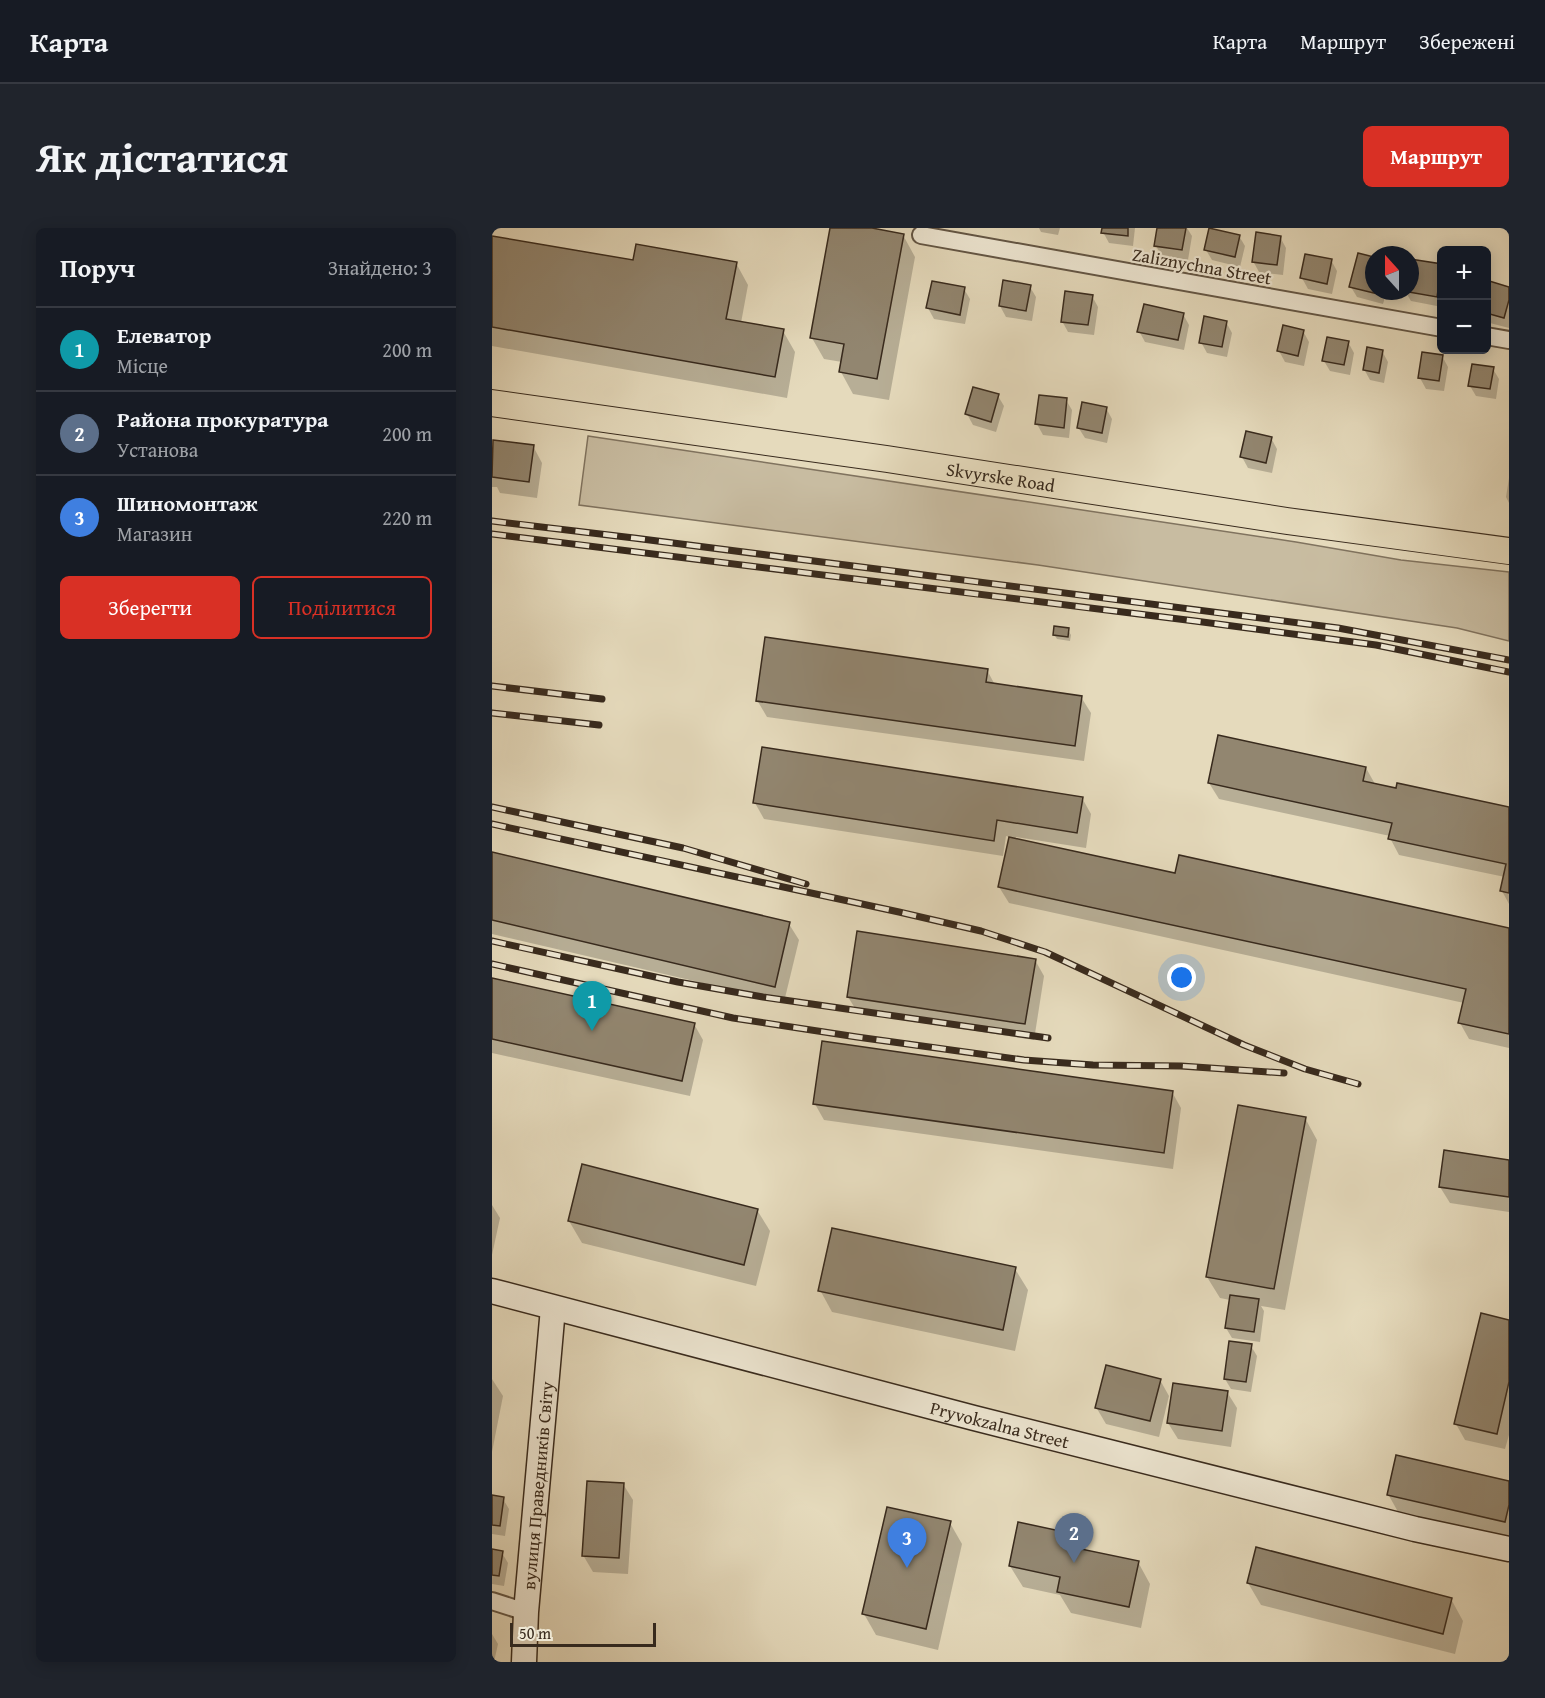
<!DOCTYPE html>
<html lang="uk">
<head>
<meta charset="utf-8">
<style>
	:root { --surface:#171b24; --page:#20242c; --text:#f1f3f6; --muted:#9ea1a6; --line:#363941; --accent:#d93025 }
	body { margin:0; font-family:"Gentium Book Plus",serif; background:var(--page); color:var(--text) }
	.controls { position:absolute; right:18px; top:18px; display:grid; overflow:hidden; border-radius:9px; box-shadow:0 3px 15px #0003 }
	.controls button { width:54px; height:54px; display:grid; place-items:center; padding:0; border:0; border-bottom:2px solid var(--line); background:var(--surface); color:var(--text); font:30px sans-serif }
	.compass { position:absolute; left:873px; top:18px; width:54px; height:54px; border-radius:50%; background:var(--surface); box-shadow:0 3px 15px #0003; rotate:339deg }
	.scale { position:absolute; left:18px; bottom:15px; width:146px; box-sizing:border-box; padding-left:6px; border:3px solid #382a1d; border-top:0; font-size:16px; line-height:21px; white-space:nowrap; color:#382a1d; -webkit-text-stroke:4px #eee7d3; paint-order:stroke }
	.you { position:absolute; left:690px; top:750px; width:21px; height:21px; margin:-15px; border:4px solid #fff; border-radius:50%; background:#1a73e8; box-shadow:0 0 0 9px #1a73e833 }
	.badge { display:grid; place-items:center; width:39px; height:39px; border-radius:50%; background:var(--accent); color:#fff; font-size:20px; font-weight:700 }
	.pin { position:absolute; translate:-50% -50px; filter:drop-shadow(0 2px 3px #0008) }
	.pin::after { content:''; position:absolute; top:32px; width:21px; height:18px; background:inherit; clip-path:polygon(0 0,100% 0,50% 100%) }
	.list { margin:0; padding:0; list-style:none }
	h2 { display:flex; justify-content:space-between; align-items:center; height:78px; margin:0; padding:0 24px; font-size:26px }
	h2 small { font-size:20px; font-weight:400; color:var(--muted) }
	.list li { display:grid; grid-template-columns:39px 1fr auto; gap:18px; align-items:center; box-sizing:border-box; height:84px; padding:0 24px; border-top:2px solid var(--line) }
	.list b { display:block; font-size:22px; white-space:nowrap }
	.list p { margin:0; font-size:20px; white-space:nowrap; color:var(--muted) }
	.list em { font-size:20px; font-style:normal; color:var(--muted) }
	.actions { display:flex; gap:12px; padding:18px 24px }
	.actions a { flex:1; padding:14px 0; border:2px solid var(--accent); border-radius:9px; text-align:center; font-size:21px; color:var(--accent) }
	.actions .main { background:var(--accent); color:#fff }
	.map { position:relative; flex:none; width:1017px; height:1434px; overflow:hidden; border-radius:9px }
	header { display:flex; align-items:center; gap:36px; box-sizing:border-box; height:84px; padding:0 30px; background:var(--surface); border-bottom:2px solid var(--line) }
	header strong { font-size:28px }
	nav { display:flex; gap:33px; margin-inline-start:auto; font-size:21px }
	.intro { display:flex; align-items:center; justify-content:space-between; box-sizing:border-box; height:144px; padding:0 36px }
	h1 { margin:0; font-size:42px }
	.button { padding:15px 27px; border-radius:9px; background:var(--accent); color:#fff; font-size:21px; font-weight:700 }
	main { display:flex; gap:36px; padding:0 36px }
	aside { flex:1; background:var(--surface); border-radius:9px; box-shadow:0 3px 15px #0003 }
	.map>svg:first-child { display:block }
	.green { fill:#c8bca1; stroke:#80735f; stroke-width:1.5 }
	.shadow { fill:#0003 }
	.building { fill:#928670; stroke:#382a1d; stroke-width:1.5 }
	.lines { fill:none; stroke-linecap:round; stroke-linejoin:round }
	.street-casing { stroke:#635645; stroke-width:20 }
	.secondary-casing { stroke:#382a1d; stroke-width:27 }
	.primary-casing { stroke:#382a1d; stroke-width:28 }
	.street { stroke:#eee7d3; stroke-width:16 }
	.secondary { stroke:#eee7d3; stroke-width:24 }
	.primary { stroke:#e5dabc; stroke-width:26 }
	.rail-casing { stroke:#382a1d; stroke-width:7 }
	.rail { stroke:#eee7d3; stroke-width:4.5; stroke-dasharray:14; stroke-linecap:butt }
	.labels { text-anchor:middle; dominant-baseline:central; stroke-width:4.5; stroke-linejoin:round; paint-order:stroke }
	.street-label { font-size:18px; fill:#382a1d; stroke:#eee7d3 }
</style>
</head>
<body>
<header>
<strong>Карта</strong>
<nav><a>Карта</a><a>Маршрут</a><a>Збережені</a></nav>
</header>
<div class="intro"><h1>Як дістатися</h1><a class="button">Маршрут</a></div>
<main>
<aside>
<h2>Поруч<small>Знайдено: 3</small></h2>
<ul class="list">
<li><span class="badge" style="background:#0f9aa8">1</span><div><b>Елеватор</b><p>Місце</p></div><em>200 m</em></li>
<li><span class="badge" style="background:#5c6f8a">2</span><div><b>Района прокуратура</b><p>Установа</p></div><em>200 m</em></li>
<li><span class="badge" style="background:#3f7fe0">3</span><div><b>Шиномонтаж</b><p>Магазин</p></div><em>220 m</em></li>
</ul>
<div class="actions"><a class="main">Зберегти</a><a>Поділитися</a></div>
</aside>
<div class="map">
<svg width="1017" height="1434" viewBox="0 0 1017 1434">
	<rect width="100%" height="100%" fill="#e5dabc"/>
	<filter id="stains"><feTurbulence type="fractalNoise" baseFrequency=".00333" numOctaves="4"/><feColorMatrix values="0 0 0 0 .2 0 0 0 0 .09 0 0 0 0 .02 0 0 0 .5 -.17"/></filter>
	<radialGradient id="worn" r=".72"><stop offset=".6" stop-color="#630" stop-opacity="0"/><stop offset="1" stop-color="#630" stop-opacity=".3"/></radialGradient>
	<polygon class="green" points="96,208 804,314 909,332 1017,344 1017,413 965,400 546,337 87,277"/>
	<g class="shadow">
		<polygon points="340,0 372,0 411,7 423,29 397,172 361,166 349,144 350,134 332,131 320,110"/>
		<polygon points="547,0 568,0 566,7 549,4"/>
		<polygon points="612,0 643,0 641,18 617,15 611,4"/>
		<polygon points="666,0 695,0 700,8 696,32 670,28 664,18"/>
		<polygon points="0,6 2,10 142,34 244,35 256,57 249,95 291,103 303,124 295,170 0,118"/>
		<polygon points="747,8 753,18 748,39 720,32 714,22"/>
		<polygon points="788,9 794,20 791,47 767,44 761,33"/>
		<polygon points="882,30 882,63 895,63 891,76 865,69 859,59"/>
		<polygon points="839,32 845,43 840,66 816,61 810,50"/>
		<polygon points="918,32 949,38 950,79 919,73 913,63 918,63"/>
		<polygon points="994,54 1017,60 1017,100 994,94"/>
		<polygon points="538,59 544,69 540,93 514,89 508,78"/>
		<polygon points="472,61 478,71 473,96 442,91 436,80"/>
		<polygon points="600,68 606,79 602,107 576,104 570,93"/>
		<polygon points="691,86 697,97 692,122 653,114 647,103"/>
		<polygon points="734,94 740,105 735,129 715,125 709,114"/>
		<polygon points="811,103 817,114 812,138 793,134 787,123"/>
		<polygon points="856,114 862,125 858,147 838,143 832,133"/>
		<polygon points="890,123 896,134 892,155 878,152 872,141"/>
		<polygon points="950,128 956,139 952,163 934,161 928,150"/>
		<polygon points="1001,141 1007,151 1004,171 984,168 978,158"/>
		<polygon points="506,168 512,178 504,204 481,197 475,186"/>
		<polygon points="574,172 580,182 577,210 551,207 545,196"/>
		<polygon points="614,180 620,191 615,215 593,210 586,199"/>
		<polygon points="779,210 785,221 780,245 756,240 750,229"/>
		<polygon points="41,218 50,235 45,270 8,265 5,259 0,259 0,219"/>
		<polygon points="1017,250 1017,275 1014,269"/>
		<polygon points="576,402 579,407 578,413 565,411 562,406"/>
		<polygon points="495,442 503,457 589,469 599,485 592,533 275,489 265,472"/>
		<polygon points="874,540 883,556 905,562 1017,580 1017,676 1010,663 1013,649 907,627 898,610 898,608 727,571 717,555"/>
		<polygon points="590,570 599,586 594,620 524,609 523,612 684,647 1017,701 1017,820 977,811 968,795 972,775 517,675 507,659 518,609 514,608 511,628 272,591 263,575"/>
		<polygon points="0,626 297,696 307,712 292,774 0,706"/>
		<polygon points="543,732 552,748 542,812 366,785 356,769"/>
		<polygon points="0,751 202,796 211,812 198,868 0,825"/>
		<polygon points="680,864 689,880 681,941 332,892 323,876"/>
		<polygon points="813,890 825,912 793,1082 769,1078 772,1083 768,1114 740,1110 734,1100 738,1072 728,1070 715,1049"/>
		<polygon points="1017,933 1017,984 958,975 948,959"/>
		<polygon points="0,977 8,990 0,1027"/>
		<polygon points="265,982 278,1003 264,1058 90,1015 77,993"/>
		<polygon points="523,1041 536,1062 523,1123 340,1084 328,1062"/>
		<polygon points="1017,1093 1017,1207 1013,1221 973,1212 964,1196"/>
		<polygon points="759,1118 765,1128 759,1164 739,1161 733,1151"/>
		<polygon points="0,1151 11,1168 0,1224"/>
		<polygon points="668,1152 677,1168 667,1209 614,1196 604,1179"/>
		<polygon points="735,1164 745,1180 739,1219 686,1211 676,1195"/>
		<polygon points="1017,1254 1017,1321 914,1298 896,1266"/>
		<polygon points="131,1256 141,1272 136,1346 101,1344 91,1327"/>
		<polygon points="0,1268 11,1271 17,1281 13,1308 0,1306"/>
		<polygon points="458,1295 470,1316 446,1422 384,1407 372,1386"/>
		<polygon points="586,1308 595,1323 646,1334 658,1356 649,1400 579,1385 568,1367 531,1359 518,1338"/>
		<polygon points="0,1323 10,1325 16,1335 12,1358 0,1356"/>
		<polygon points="756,1355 959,1371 971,1393 963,1426 769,1377"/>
		<polygon points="0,1406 6,1416 2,1434 0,1434"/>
	</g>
	<g class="building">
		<polygon points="338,0 380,0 412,6 385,151 347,144 352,116 318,110"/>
		<polygon points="610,0 636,0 636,8 609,5"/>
		<polygon points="665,0 694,0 690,22 662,18"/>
		<polygon points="717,0 748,7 743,29 712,22"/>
		<polygon points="764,4 789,8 785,37 760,34"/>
		<polygon points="0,8 141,32 144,16 245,34 234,91 292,101 283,149 0,99"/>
		<polygon points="866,25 882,29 882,63 886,63 886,66 857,59"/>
		<polygon points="813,26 840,31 835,56 808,50"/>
		<polygon points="918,31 950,36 945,69 911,63 918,63"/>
		<polygon points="511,52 539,57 534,83 507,78"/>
		<polygon points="994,52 1017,59 1017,72 1012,90 994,85"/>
		<polygon points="440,53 473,59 468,87 434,80"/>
		<polygon points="573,63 601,67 596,97 569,94"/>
		<polygon points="652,76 692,85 686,112 645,104"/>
		<polygon points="712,88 735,93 730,119 707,115"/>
		<polygon points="791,97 812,102 806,128 785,123"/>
		<polygon points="835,109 857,113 852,137 830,133"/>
		<polygon points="875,119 891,122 887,145 871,142"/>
		<polygon points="930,124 951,127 947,153 926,150"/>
		<polygon points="980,136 1002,139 998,161 976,158"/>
		<polygon points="481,159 507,166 499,194 473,186"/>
		<polygon points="547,167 575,170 572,200 543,196"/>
		<polygon points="590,174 615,179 610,205 585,200"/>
		<polygon points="754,203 780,209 774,235 748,229"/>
		<polygon points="1,212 42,217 37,254 0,249"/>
		<polygon points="562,398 577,400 576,409 561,407"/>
		<polygon points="273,409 496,441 494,454 590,468 583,518 264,473"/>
		<polygon points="726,507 874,539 871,553 904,560 905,555 1017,579 1017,665 1008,663 1014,636 896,611 900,595 716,555"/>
		<polygon points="270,519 591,569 585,605 505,592 502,613 261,575"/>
		<polygon points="517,609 683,645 687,627 1017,700 1017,806 966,795 974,761 506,659"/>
		<polygon points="0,624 298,694 283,759 0,692"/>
		<polygon points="365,703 544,731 533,796 355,769"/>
		<polygon points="0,750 203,795 190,853 0,811"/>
		<polygon points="330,813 681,863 672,925 321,876"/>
		<polygon points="746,877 814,889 782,1061 714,1049"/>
		<polygon points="952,922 1017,932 1017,969 947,959"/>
		<polygon points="90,936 266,981 252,1037 76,993"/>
		<polygon points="340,1000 524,1039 511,1102 326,1063"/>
		<polygon points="738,1067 767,1071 762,1104 733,1100"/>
		<polygon points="989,1085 1017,1092 1017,1154 1005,1206 962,1196"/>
		<polygon points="737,1113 760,1116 754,1154 732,1151"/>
		<polygon points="614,1137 669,1151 658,1193 603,1180"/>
		<polygon points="681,1155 736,1163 730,1203 675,1195"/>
		<polygon points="904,1227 1017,1253 1017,1277 1013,1294 895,1267"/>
		<polygon points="95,1253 132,1255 127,1330 90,1328"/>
		<polygon points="0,1267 12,1269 8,1298 0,1297"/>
		<polygon points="395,1279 459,1293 434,1401 370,1386"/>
		<polygon points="526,1294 587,1307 584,1320 647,1333 637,1379 565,1364 568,1349 517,1338"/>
		<polygon points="764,1319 960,1370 951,1406 755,1355"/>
		<polygon points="0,1321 11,1323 7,1348 0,1347"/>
	</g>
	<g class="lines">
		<defs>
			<g id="street">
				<polyline points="429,7 950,100"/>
				<polyline points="994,108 1017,112"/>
				<polyline points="0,1373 34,1384"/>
			</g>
			<g id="secondary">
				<path id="s1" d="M0,1063L482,1190L923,1301L1017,1321"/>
				<path id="s2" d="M32,1434L34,1384L61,1080"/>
			</g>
			<g id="primary">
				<path id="s3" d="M0,175L395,231L795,293L1017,323"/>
			</g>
		</defs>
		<use href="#street" class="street-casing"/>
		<use href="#secondary" class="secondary-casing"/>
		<use href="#primary" class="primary-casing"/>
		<use href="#street" class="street"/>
		<use href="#secondary" class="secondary"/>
		<use href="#primary" class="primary"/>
		<defs>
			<g id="rail">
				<polyline points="0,293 142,310 846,400 1017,432"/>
				<polyline points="0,306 703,393 884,417 1017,444"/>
				<polyline points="0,458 110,471"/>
				<polyline points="0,485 107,497"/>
				<polyline points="0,579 191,620 314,656"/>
				<polyline points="0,596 407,684 489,703 553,724 752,817 813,841 866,856"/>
				<polyline points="0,713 186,754 271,769 556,810"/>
				<polyline points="0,736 241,790 365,809 532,832 601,837 689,838 792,845"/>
			</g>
		</defs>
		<use href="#rail" class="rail-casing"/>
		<use href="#rail" class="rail"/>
	</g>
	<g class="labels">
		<g class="street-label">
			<text transform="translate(710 38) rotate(10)">Zaliznychna Street</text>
			<text stroke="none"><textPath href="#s3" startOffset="514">Skvyrske Road</textPath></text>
			<text stroke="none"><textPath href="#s1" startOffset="525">Pryvokzalna Street</textPath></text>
			<text stroke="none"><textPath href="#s2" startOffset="177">вулиця Праведників Світу</textPath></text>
		</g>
	</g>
	<rect width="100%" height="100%" filter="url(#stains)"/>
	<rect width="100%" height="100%" fill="url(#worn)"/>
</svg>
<div class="controls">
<button>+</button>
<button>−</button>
</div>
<svg class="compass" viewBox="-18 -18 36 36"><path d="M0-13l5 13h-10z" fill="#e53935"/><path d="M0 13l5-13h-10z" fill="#9ea1a6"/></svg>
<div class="scale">50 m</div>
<div class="you"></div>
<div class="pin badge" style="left:100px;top:803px;background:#0f9aa8">1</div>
<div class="pin badge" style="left:582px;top:1335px;background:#5c6f8a">2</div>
<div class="pin badge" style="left:415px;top:1340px;background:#3f7fe0">3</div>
</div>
</main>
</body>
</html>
